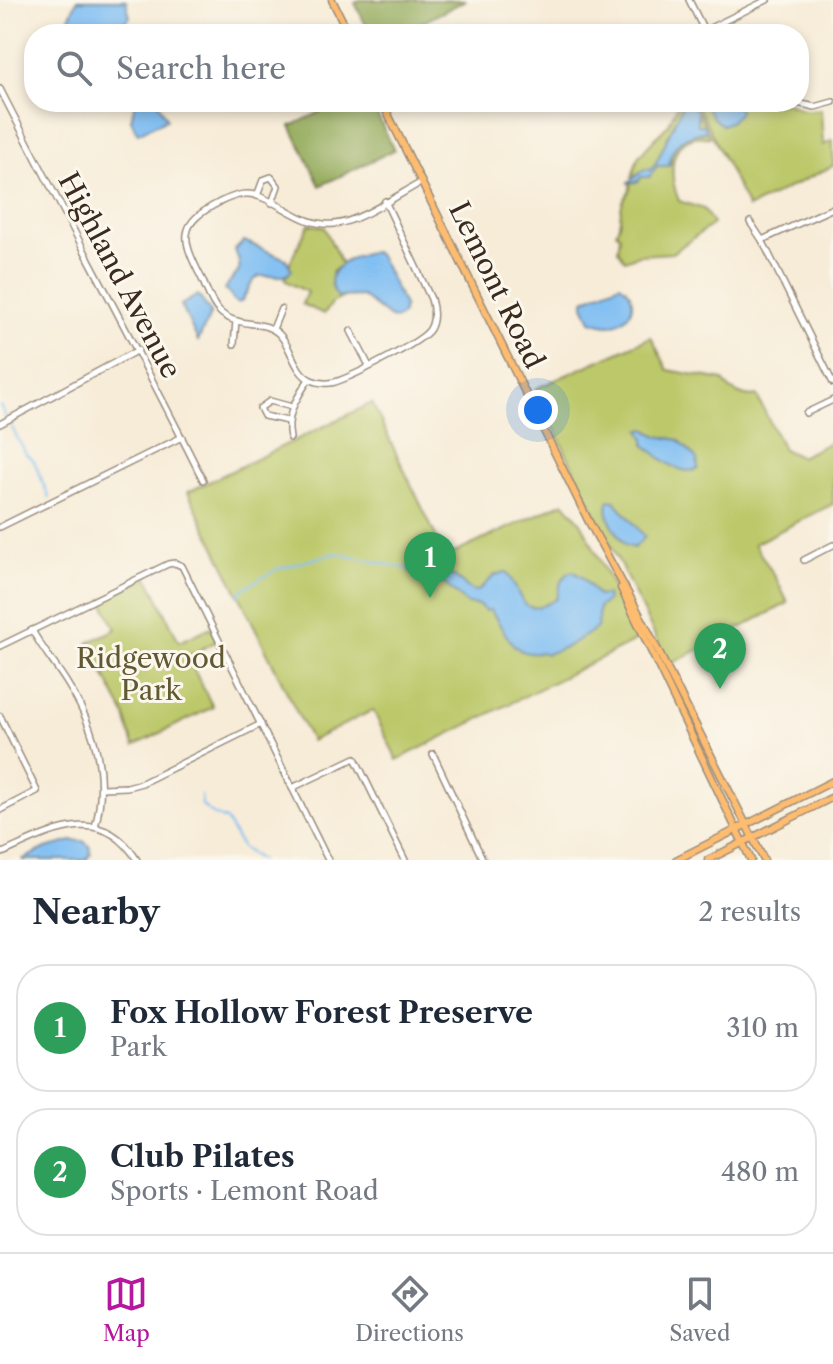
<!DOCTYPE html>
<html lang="en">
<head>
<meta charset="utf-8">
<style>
	:root { --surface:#fff; --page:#f2f2f3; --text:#1f2937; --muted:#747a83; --line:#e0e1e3; --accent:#b5179e }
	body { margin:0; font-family:"Libre Caslon Text",serif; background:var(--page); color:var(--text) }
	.you { position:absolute; left:538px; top:410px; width:28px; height:28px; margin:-20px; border:6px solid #fff; border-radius:50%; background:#1a73e8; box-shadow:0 0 0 12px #1a73e833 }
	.badge { display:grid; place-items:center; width:52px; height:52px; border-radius:50%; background:var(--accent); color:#fff; font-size:26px; font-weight:700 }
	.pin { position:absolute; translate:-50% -66px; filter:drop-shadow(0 2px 4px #0008) }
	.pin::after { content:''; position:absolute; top:42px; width:28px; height:24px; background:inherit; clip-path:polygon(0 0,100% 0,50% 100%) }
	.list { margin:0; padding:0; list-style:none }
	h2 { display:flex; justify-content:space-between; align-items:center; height:104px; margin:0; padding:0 32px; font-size:34px }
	h2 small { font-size:26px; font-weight:400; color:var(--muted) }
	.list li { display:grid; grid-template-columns:52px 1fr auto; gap:24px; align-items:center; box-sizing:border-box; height:128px; margin:0 16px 16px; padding:0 16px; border:2px solid var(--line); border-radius:32px }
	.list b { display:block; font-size:30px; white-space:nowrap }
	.list p { margin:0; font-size:26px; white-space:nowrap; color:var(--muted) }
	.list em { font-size:26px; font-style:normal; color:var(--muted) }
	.icon { flex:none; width:44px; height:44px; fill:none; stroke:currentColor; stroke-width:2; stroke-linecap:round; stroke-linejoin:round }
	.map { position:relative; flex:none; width:833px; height:860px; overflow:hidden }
	.search { position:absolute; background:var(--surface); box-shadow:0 4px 12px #0003; left:24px; right:24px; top:24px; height:88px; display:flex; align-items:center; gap:20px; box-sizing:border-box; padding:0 28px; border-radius:32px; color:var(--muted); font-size:30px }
	.sheet { height:392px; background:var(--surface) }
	nav { display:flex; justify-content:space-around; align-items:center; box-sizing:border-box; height:112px; border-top:2px solid var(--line); background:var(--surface); font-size:22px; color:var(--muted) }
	nav a { display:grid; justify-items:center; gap:4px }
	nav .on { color:var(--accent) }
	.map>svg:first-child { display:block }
	.green { fill:#bcc869; stroke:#7c7944; stroke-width:2 }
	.forest { fill:#95ac5d; stroke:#686b3e; stroke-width:2 }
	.water { fill:#7fbef3; stroke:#5d7488; stroke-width:2 }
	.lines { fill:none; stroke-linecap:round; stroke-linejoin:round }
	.stream { stroke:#7fbef3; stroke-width:2 }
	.minor-casing { stroke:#998b7b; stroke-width:8 }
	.major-casing { stroke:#998b7b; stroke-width:9 }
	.minor { stroke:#fff; stroke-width:5 }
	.major { stroke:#fdbc70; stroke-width:6 }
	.labels { text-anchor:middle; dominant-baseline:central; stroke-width:6; stroke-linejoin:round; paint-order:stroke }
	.street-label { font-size:28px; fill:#3b2a1e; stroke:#fbf7ec }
	.park-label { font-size:28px; fill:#625934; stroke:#fbf7ec }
</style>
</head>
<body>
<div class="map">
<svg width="833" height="860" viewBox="0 0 833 860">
	<rect width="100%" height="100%" fill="#fbf7ec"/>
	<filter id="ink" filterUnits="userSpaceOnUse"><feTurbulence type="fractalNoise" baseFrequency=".0125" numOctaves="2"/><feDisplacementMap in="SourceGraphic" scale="16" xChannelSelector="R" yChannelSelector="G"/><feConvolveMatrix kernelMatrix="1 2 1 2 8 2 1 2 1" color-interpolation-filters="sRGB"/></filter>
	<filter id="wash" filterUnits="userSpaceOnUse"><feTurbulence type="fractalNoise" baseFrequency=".006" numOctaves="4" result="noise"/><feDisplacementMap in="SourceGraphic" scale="32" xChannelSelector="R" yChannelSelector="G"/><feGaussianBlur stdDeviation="1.8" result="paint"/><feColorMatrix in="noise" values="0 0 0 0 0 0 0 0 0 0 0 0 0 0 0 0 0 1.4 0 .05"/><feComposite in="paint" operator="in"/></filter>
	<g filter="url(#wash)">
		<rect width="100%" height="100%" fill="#f7ecd8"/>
		<g class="green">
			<polygon points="679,102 684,102 656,163 650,171 643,171 632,177 638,157 668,125"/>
			<path d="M691,102H694L710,137C704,138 698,135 692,138C666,146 671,182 679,201L704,209L713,224L672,253L638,255L625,260L618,250L620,236L616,232C622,222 619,211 623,201C627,193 631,192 630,183L639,181L641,177H649L656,166L670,164C671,143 685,134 704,133L702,126L698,125V116Z"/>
			<polygon points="696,102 786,102 803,110 821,110 823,145 833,140 833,166 748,208"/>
			<polygon points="309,224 324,227 342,265 332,272 338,297 342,298 333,302 324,314 302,304 307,292 286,281 285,276 289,274 290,262"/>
			<path d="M651,337L668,370L723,380C729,391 745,399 757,396L783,449L800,457L833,441V504L754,544L776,578L788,603L669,665L535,389Z"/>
			<polygon points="372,403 446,557 564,502 581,522 639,639 397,760 373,710 311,741 188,492"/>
			<polygon points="148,577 179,642 211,627 217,641 190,655 194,670 213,707 134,746 124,713 88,643 116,629 102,600"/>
		</g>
		<g class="forest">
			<polygon points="360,0 466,0 400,34 370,34 355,3"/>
			<polygon points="341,102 371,102 394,150 320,186 291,126"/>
		</g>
		<g class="water">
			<polygon points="77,0 126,0 130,17 110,34 62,34"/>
			<polygon points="135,102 158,102 167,119 138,133 131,120"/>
			<path d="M684,102H691L697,112L698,125H704L707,131C685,135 671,142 669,166H657L649,177H641L639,181L627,183L645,169L650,170L656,163Z"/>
			<polygon points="703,102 736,102 740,112 730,122 722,125 714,119"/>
			<path d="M244,241L286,259L292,270L285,276H259L253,281L241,302L236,303L225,289C235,269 246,278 235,250Z"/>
			<path d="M374,252L380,257L404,306L402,315L396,319L390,318L362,296L338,297C316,272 352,254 374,252Z"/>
			<path d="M620,284C641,296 633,322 610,325C604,325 597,323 591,321L584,305V300Z"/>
			<polygon points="198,295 211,313 198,341 181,305"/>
			<path d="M645,429L658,436L679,440L697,459L698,469C680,477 659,457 645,445V439L640,430Z"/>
			<path d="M609,500L615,501L645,537L634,548L625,545C617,532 602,514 609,500Z"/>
			<path d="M423,564L453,576L471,590L478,591L495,575L506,572C524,594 518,622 556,599C561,586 558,579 572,571L582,577L598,596L606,595L607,601L599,607L597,628L566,647L546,654L541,652C511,660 505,628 490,610L485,611L479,605L467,604L446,585L424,574L411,573L408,569L410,566Z"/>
			<polygon points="72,841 83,841 90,846 91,854 86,860 22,860 46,848"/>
		</g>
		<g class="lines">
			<g class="stream">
				<polyline points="0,406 6,417"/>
				<polyline points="10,424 26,454 34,461 49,498"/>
				<polyline points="238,596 244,588 277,569 335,553 408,569"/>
				<polyline points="201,794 202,805 212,814 226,820 242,848 260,860"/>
			</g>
		</g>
	</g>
	<g filter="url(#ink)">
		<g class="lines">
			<defs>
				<g id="minor">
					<polyline points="689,0 706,34"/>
					<polyline points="704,31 767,0"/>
					<path d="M0,89C67,220 138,349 203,480"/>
					<polyline points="793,102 815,107 833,102"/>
					<polyline points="257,196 263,180 271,177 278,186 272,203"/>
					<path d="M385,201L431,299C434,309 435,320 430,329C423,342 351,377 335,382C327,384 318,383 311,380C294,372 292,348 280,335C264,318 236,329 219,311C211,303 207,290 202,279C182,240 176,224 220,202C231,197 242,192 255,195C283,203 303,227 334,224C358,223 399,194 422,182"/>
					<polyline points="750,222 762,240 833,383"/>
					<polyline points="762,240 833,208"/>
					<polyline points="273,329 281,309"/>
					<polyline points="351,331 369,366"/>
					<polyline points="234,344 236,321"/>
					<polyline points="806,413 833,400"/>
					<polyline points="288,421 264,416 260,408 270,401 292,407"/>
					<polyline points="0,424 138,350"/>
					<path d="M290,438C285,414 297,398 309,379"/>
					<polyline points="0,527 182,437"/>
					<polyline points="804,560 833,545"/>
					<path d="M32,630C42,649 56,665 67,683C95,727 109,776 95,827"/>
					<polyline points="0,646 168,564 175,563 182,566 328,860"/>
					<polyline points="0,716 37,791 0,810"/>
					<polyline points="433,754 483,860"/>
					<polyline points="102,788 127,787 142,783 261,724"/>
					<polyline points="292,788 355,758 405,860"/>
					<path d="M0,854C48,833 101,801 137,860"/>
				</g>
				<g id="major">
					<polyline points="332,0 349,34"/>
					<polyline points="382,102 588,520 644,623 764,860"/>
					<polyline points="621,588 751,860"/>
					<polyline points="676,860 833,781"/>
					<polyline points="708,860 833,797"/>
				</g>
			</defs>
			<use href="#minor" class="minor-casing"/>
			<use href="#major" class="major-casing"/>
			<use href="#minor" class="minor"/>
			<use href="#major" class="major"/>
		</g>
	</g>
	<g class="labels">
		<g class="street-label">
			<text transform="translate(120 275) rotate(62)">Highland Avenue</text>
			<text transform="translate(497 285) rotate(64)">Lemont Road</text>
		</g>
		<g class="park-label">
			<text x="151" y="658">Ridgewood<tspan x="151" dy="32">Park</tspan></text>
		</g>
	</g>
</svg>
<div class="you"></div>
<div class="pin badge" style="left:430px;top:598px;background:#2e9e5b">1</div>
<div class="pin badge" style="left:720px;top:689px;background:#2e9e5b">2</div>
<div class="search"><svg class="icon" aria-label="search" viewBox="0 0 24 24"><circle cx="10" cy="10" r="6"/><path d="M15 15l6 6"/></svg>Search here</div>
</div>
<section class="sheet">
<h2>Nearby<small>2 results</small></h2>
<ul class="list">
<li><span class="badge" style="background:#2e9e5b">1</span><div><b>Fox Hollow Forest Preserve</b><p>Park</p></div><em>310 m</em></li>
<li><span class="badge" style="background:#2e9e5b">2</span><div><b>Club Pilates</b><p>Sports · Lemont Road</p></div><em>480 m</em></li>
</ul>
</section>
<nav>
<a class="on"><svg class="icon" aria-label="map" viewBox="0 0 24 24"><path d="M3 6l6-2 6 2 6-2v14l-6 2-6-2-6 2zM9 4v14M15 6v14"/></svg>Map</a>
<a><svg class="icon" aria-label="directions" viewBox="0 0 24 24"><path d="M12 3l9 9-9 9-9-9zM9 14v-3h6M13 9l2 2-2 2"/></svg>Directions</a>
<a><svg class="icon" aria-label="saved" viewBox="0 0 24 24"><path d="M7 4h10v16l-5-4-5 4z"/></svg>Saved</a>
</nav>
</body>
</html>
